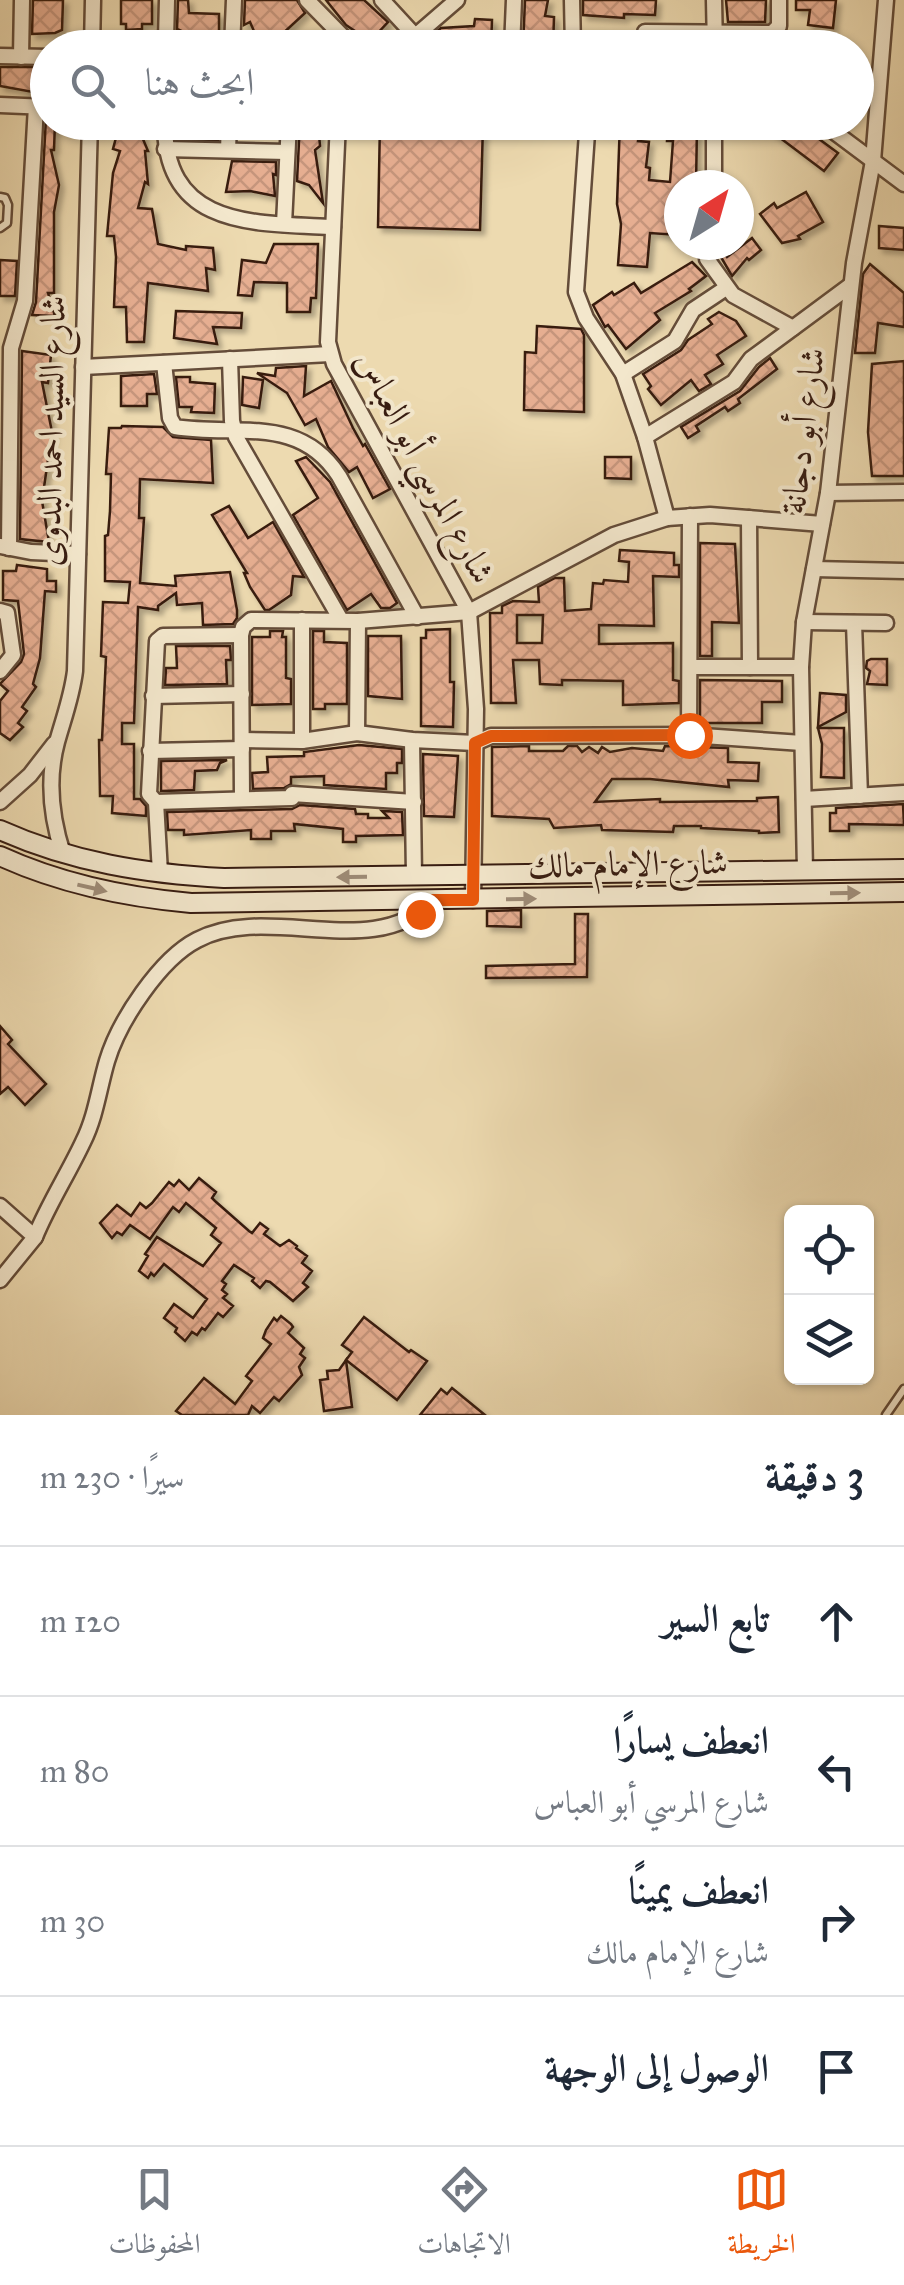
<!DOCTYPE html>
<html lang="ar">
<head>
<meta charset="utf-8">
<style>
	:root { --surface:#fff; --page:#f6f6f7; --text:#1f2937; --muted:#747a83; --line:#e0e1e3; --accent:#ea580c }
	body { margin:0; font-family:"IM FELL Great Primer",Amiri,serif; background:var(--page); color:var(--text); direction:rtl }
	.controls { position:absolute; right:30px; bottom:30px; display:grid; overflow:hidden; border-radius:15px; box-shadow:0 2px 8px #0004 }
	.controls button { width:90px; height:90px; display:grid; place-items:center; padding:0; border:0; border-bottom:2px solid var(--line); background:var(--surface); color:var(--text); font:50px sans-serif }
	.compass { position:absolute; left:664px; top:170px; width:90px; height:90px; border-radius:50%; background:var(--surface); box-shadow:0 2px 8px #0004; rotate:37deg }
	.stop { position:absolute; width:30px; height:30px; margin:-22px; border:8px solid #ea580c; border-radius:50%; background:#fff }
	.stop.end { background:#ea580c; border-color:#fff; box-shadow:0 2px 10px #0008 }
	.list { margin:0; padding:0; list-style:none }
	h2 { display:flex; justify-content:space-between; align-items:center; height:130px; margin:0; padding:0 40px; font-size:42px }
	h2 small { font-size:32px; font-weight:400; color:var(--muted) }
	.list li { display:grid; grid-template-columns:65px 1fr auto; gap:30px; align-items:center; box-sizing:border-box; height:150px; padding:0 40px; border-top:2px solid var(--line) }
	.list b { display:block; font-size:38px; white-space:nowrap }
	.list p { margin:0; font-size:32px; white-space:nowrap; color:var(--muted) }
	.list em { font-size:32px; font-style:normal; color:var(--muted) }
	.icon { flex:none; width:55px; height:55px; fill:none; stroke:currentColor; stroke-width:2; stroke-linecap:round; stroke-linejoin:round }
	.map { position:relative; flex:none; width:904px; height:1415px; overflow:hidden; direction:ltr }
	.search { position:absolute; background:var(--surface); box-shadow:0 2px 8px #0004; left:30px; right:30px; top:30px; height:110px; display:flex; align-items:center; gap:25px; box-sizing:border-box; padding:0 35px; border-radius:55px; color:var(--muted); font-size:38px }
	.sheet { height:730px; background:var(--surface) }
	nav { display:flex; justify-content:space-around; align-items:center; box-sizing:border-box; height:140px; border-top:2px solid var(--line); background:var(--surface); font-size:28px; color:var(--muted) }
	nav a { display:grid; justify-items:center; gap:5px }
	nav .on { color:var(--accent) }
	.map>svg:first-child { display:block }
	.building { fill:url(#building-cross-hatch); stroke:#371c11; stroke-width:2.5; fill-rule:evenodd; filter:url(#shadow) }
	.lines { fill:none; stroke-linecap:round; stroke-linejoin:round }
	.lane-casing { stroke:#644c39; stroke-width:11 }
	.street-casing { stroke:#644c39; stroke-width:19 }
	.secondary-casing { stroke:#371c11; stroke-width:22 }
	.lane { stroke:#f3e7cc; stroke-width:6 }
	.street { stroke:#f3e7cc; stroke-width:14 }
	.secondary { stroke:#f3e7cc; stroke-width:18 }
	.oneway { fill:#9e8c78 }
	.route { stroke:#ea580c; stroke-width:12 }
	.labels { text-anchor:middle; dominant-baseline:central; stroke-width:8; stroke-linejoin:round; paint-order:stroke }
	.street-label { font-size:35px; fill:#371c11; stroke:#f3e7cc }
</style>
</head>
<body>
<div class="map">
<svg width="904" height="1415" viewBox="0 0 904 1415">
	<defs>
		<pattern id="building-cross-hatch" width="8" height="8" patternUnits="userSpaceOnUse" patternTransform="scale(2.5)"><rect width="8" height="8" fill="#e6ae91"/><path d="M0 0l8 8M0 8l8-8" fill="none" stroke="#c6957c"/></pattern>
		<filter id="shadow"><feDropShadow dx="4.5" dy="4.5" stdDeviation="2.5" flood-color="#0004"/></filter>
	</defs>
	<rect width="100%" height="100%" fill="#eddab0"/>
	<filter id="stains"><feTurbulence type="fractalNoise" baseFrequency=".002" numOctaves="4"/><feColorMatrix values="0 0 0 0 .2 0 0 0 0 .09 0 0 0 0 .02 0 0 0 .5 -.17"/></filter>
	<radialGradient id="worn" r=".72"><stop offset=".6" stop-color="#630" stop-opacity="0"/><stop offset="1" stop-color="#630" stop-opacity=".3"/></radialGradient>
	<g class="building">
		<polygon points="33,0 63,0 62,30 55,33 32,34"/>
		<polygon points="121,0 152,0 152,24 142,24 142,29 126,30 126,24 121,24"/>
		<polygon points="178,0 188,0 189,13 219,14 219,41 201,40 177,29"/>
		<polygon points="245,0 297,0 305,13 279,37 257,38 250,22 244,25"/>
		<polygon points="326,0 364,0 388,22 374,37 364,37 346,25"/>
		<polygon points="525,0 548,0 545,16 554,17 553,48 523,48"/>
		<polygon points="583,0 656,0 655,15 624,14 624,18 583,15"/>
		<polygon points="726,0 766,0 765,22 728,22"/>
		<polygon points="796,0 836,0 833,28 808,25 810,10 796,10"/>
		<polygon points="475,19 492,20 491,48 431,48 430,37 441,28 474,26"/>
		<polygon points="583,33 628,37 627,48 584,48"/>
		<polygon points="0,67 37,67 44,94 0,86"/>
		<polygon points="46,118 48,122 55,122 54,150 51,150 59,185 54,212 54,293 48,293 55,316 32,315 36,302"/>
		<polygon points="176,122 218,122 218,140 177,139"/>
		<polygon points="300,122 318,122 320,146 315,150 323,203 309,185 297,181"/>
		<polygon points="380,122 483,125 480,230 378,227"/>
		<polygon points="620,122 640,122 638,141 649,142 646,167 650,168 649,180 670,182 673,141 667,141 668,124 697,126 696,185 679,185 679,235 650,233 647,267 618,265 621,224 617,204"/>
		<polygon points="759,122 796,122 838,153 824,171"/>
		<polygon points="114,125 137,125 148,151 145,151 148,184 145,182 138,208 152,209 158,244 186,250 186,246 213,248 215,270 206,268 208,291 148,283 144,342 127,342 126,307 114,307 116,257 114,236 107,236 113,173 120,151 113,149 117,134"/>
		<polygon points="232,161 276,162 276,175 273,174 275,196 250,191 226,192"/>
		<polygon points="806,192 823,222 798,236 800,239 782,243 760,214 774,203 777,208"/>
		<polygon points="879,226 904,228 904,250 879,248"/>
		<polygon points="752,238 761,250 749,260 747,258 732,276 718,252 721,249 727,257"/>
		<polygon points="274,244 318,244 316,298 311,298 310,312 287,312 287,283 254,282 252,296 238,295 242,260 266,263"/>
		<polygon points="0,260 17,261 15,296 0,296"/>
		<polygon points="692,262 706,276 689,289 691,291 655,313 660,320 626,349 608,325 605,327 593,305 612,292 614,295 634,283 641,293"/>
		<polygon points="870,264 904,293 904,327 878,323 875,353 855,353 863,274"/>
		<polygon points="176,311 242,313 241,328 213,327 217,344 174,338"/>
		<polygon points="719,312 736,321 746,336 717,355 723,364 705,375 711,384 699,391 691,380 661,405 648,389 651,386 643,374 681,350 688,340 712,324 708,319"/>
		<polygon points="537,326 581,329 584,335 584,412 524,410 525,352 536,353"/>
		<polygon points="22,351 51,355 48,383 42,382 52,432 42,501 49,542 20,539"/>
		<polygon points="770,358 777,369 738,399 740,403 728,411 725,407 696,426 699,431 688,438 681,427 740,391 759,367"/>
		<polygon points="904,361 904,476 872,476 868,432 872,364"/>
		<polygon points="306,366 304,396 331,381 353,428 363,446 365,444 390,489 373,498 357,467 349,472 328,447 316,419 305,425 287,393 257,373 275,376 276,368"/>
		<polygon points="154,374 157,394 147,394 147,406 121,406 121,376"/>
		<polygon points="176,377 190,377 190,382 215,384 214,413 191,412 192,407 179,407"/>
		<polygon points="243,377 263,380 259,408 242,405"/>
		<polygon points="122,426 163,427 173,437 211,440 213,483 140,479 139,518 144,518 140,583 176,586 175,576 230,572 237,610 237,618 233,624 203,625 202,603 177,605 176,593 158,606 158,610 138,607 134,723 122,723 122,744 134,744 134,799 140,799 146,806 146,816 112,813 113,796 100,796 99,740 102,740 106,657 101,656 103,602 128,603 130,582 105,581 105,536 108,535 110,511 111,474 106,474 109,428 121,428"/>
		<polygon points="306,457 330,482 397,603 390,608 381,608 371,594 347,610 293,515 318,498 296,461"/>
		<polygon points="605,457 631,457 631,479 605,478"/>
		<polygon points="229,506 248,538 273,522 304,577 293,576 291,595 269,610 265,610 250,587 244,573 247,573 212,515"/>
		<polygon points="700,543 735,544 739,623 712,622 712,656 700,656"/>
		<path d="M620,550L674,553V565H679V577L653,576L654,626L599,625V644L673,643V680L679,681V703L623,705V681L562,680V685L540,684L539,660H513L516,703H491L490,613H502V606L513,601L539,602L538,587L555,578H564L565,611L591,609L593,583L603,584L604,580L628,582L629,562L619,561ZM517,615H543L542,643H517Z"/>
		<polygon points="17,565 47,569 47,581 56,581 56,592 45,591 40,658 33,684 36,687 22,707 27,711 18,723 23,727 10,740 0,733 0,701 8,691 0,684 21,662 24,654 18,601 3,600 3,571 16,571"/>
		<polygon points="450,629 450,682 454,682 453,727 421,726 421,638 426,638 426,630"/>
		<polygon points="270,631 283,631 282,637 286,637 286,678 291,679 291,704 252,705 252,637 270,637"/>
		<polygon points="313,631 324,631 324,642 347,643 347,704 325,704 325,709 313,709"/>
		<polygon points="368,636 401,636 402,699 368,696"/>
		<polygon points="176,646 230,646 231,660 226,660 227,684 165,685 166,668 177,668"/>
		<polygon points="871,659 887,659 887,685 867,684 870,671 866,668 867,661"/>
		<polygon points="700,680 782,681 782,702 762,702 762,723 700,723"/>
		<polygon points="820,693 846,695 846,712 818,727"/>
		<polygon points="818,728 844,728 844,778 821,777 822,744"/>
		<polygon points="359,745 402,749 402,763 397,763 397,773 386,773 386,789 324,785 324,776 291,777 291,784 284,788 253,789 252,773 268,772 267,757 304,756 304,752"/>
		<polygon points="529,746 529,751 563,751 568,746 577,746 582,752 589,747 598,753 602,747 610,752 632,748 663,751 665,746 728,748 728,762 759,763 758,781 728,780 729,787 650,779 612,779 595,802 660,799 660,802 757,801 757,798 778,797 779,832 759,833 759,831 701,828 701,826 674,826 673,832 602,830 601,825 554,828 549,819 492,816 492,747"/>
		<polygon points="423,754 458,756 454,817 424,816"/>
		<polygon points="227,760 220,763 217,770 195,771 194,790 161,791 161,761"/>
		<polygon points="903,804 904,825 849,824 849,831 830,831 830,813 836,813 836,808"/>
		<polygon points="300,805 355,809 356,814 368,814 368,818 389,818 382,811 402,812 403,835 356,836 356,842 343,842 343,829 294,824 295,831 271,831 271,839 251,839 251,830 184,835 184,830 168,830 167,812 292,809"/>
		<polygon points="521,910 521,927 487,926 487,911"/>
		<polygon points="575,914 588,914 587,977 486,978 486,966 575,964"/>
		<polygon points="0,1026 12,1040 8,1044 46,1084 25,1105 8,1087 0,1094"/>
		<polygon points="199,1178 216,1192 212,1198 215,1201 249,1231 252,1233 260,1223 268,1229 264,1234 280,1246 289,1240 297,1246 296,1248 307,1256 302,1263 312,1271 303,1283 308,1287 293,1301 270,1282 266,1281 260,1288 252,1281 254,1278 234,1265 222,1281 226,1284 222,1290 227,1294 223,1298 233,1306 223,1317 218,1313 205,1330 202,1328 197,1335 192,1332 185,1341 175,1332 177,1328 164,1318 174,1304 193,1318 207,1299 164,1264 154,1276 151,1273 148,1278 139,1271 148,1256 145,1254 157,1237 203,1266 221,1243 211,1235 216,1228 186,1203 179,1212 173,1207 150,1239 130,1225 122,1235 117,1232 112,1238 100,1223 117,1205 131,1216 140,1203 146,1208 152,1203 169,1182 174,1186 179,1180 189,1190"/>
		<polygon points="281,1316 291,1324 293,1327 288,1333 304,1348 300,1354 305,1358 299,1367 302,1375 279,1401 274,1397 260,1413 252,1406 248,1415 182,1415 176,1411 204,1378 235,1404 252,1381 246,1376 271,1344 263,1338 266,1330 274,1318 277,1321"/>
		<polygon points="364,1317 409,1352 411,1350 427,1361 397,1400 346,1360 352,1352 342,1345"/>
		<polygon points="346,1360 352,1407 324,1411 320,1380 328,1379 327,1371 339,1370"/>
		<polygon points="452,1388 485,1415 420,1415 441,1389 447,1394"/>
	</g>
	<g class="lines">
		<defs>
			<g id="lane">
				<polyline points="0,197 5,198 8,205 7,223 0,228"/>
				<polyline points="886,1415 904,1389"/>
			</g>
			<g id="street">
				<polyline points="307,0 353,47"/>
				<polyline points="382,0 416,37"/>
				<polyline points="572,0 573,48"/>
				<polyline points="714,0 715,48"/>
				<polyline points="645,32 772,33 779,26 779,0"/>
				<polyline points="166,39 167,0"/>
				<polyline points="92,41 173,39 195,48"/>
				<polyline points="92,47 93,0"/>
				<polyline points="232,48 234,0"/>
				<polyline points="262,48 411,47"/>
				<polyline points="411,48 420,32 457,0"/>
				<polyline points="512,48 514,0"/>
				<polyline points="0,56 48,57"/>
				<polyline points="21,57 22,0"/>
				<polyline points="0,105 48,107"/>
				<path d="M165,122C164,229 255,223 333,227"/>
				<polyline points="338,122 328,342 334,364 469,612 476,709 473,900"/>
				<polyline points="591,122 587,133 576,292 586,318 623,374 645,437 667,518"/>
				<polyline points="821,122 904,184"/>
				<polyline points="165,149 287,152"/>
				<polyline points="228,150 229,122"/>
				<polyline points="714,185 714,122"/>
				<polyline points="284,224 289,122"/>
				<polyline points="707,245 707,259 733,295 793,328"/>
				<polyline points="230,359 232,421 236,437 341,620"/>
				<path d="M164,363L170,418L175,427C237,437 299,414 339,476L417,617"/>
				<polyline points="83,367 330,354"/>
				<polyline points="623,374 675,341 693,310 726,288"/>
				<polyline points="645,437 734,382 751,359 851,285"/>
				<polyline points="828,493 904,492"/>
				<polyline points="749,518 750,667"/>
				<polyline points="1,546 31,552 78,554"/>
				<polyline points="9,548 11,348 25,301 36,106"/>
				<polyline points="814,569 904,571"/>
				<polyline points="0,611 7,613 13,655 0,671"/>
				<polyline points="804,622 886,623"/>
				<polyline points="854,623 860,796"/>
				<polyline points="690,667 801,667"/>
				<polyline points="153,696 242,694"/>
				<polyline points="357,733 358,621"/>
				<polyline points="689,735 690,516"/>
				<polyline points="242,740 302,741 357,733 412,740 475,743 491,736 689,735 802,743"/>
				<polyline points="412,740 414,876"/>
				<polyline points="302,741 302,620"/>
				<polyline points="150,751 242,749"/>
				<polyline points="242,797 241,635 243,627 251,620 358,621 469,612 614,535 667,518 710,515 822,524"/>
				<polyline points="804,799 904,793"/>
				<polyline points="0,802 30,775 54,744"/>
				<polyline points="156,802 292,798 292,794 414,802"/>
				<path d="M63,854C51,817 47,779 57,742C64,717 72,696 75,671L90,122"/>
				<polyline points="805,871 801,667 804,622 828,493 854,263 873,161 886,0"/>
				<polyline points="160,873 156,802 149,794 157,641 163,636 241,635"/>
				<polyline points="0,1206 35,1237 0,1280"/>
				<path d="M35,1237C49,1203 68,1174 83,1142C96,1116 99,1088 107,1061C119,1021 160,959 197,940C269,902 371,963 433,901"/>
			</g>
			<g id="secondary">
				<path d="M0,830C71,862 146,874 224,878L904,869"/>
				<path d="M0,856C61,884 124,897 191,903L904,892"/>
			</g>
		</defs>
		<use href="#lane" class="lane-casing"/>
		<use href="#street" class="street-casing"/>
		<use href="#secondary" class="secondary-casing"/>
		<use href="#lane" class="lane"/>
		<use href="#street" class="street"/>
		<use href="#secondary" class="secondary"/>
	</g>
	<defs><path id="oneway-solid" d="M-6-.8H1V-3.2L6.5 0L1 3.2V.8H-6Z" transform="scale(2.5)"/></defs>
	<g class="oneway">
		<use href="#oneway-solid" transform="translate(352 877) rotate(179)"/>
		<use href="#oneway-solid" transform="translate(92 888) rotate(13)"/>
		<use href="#oneway-solid" transform="translate(845 893) rotate(-1)"/>
		<use href="#oneway-solid" transform="translate(521 899) rotate(-1)"/>
	</g>
	<g class="lines">
		<polyline class="route" points="420,914 433,900 473,900 475,743 491,736 689,735"/>
	</g>
	<g class="labels">
		<g class="street-label">
			<text transform="translate(51 431) rotate(-89)">شارع السيد احمد البدوى</text>
			<text transform="translate(803 431) rotate(-83)">شارع أبو دجانة</text>
			<text transform="translate(425 467) rotate(62)">شارع المرسي أبو العباس</text>
			<text transform="translate(628 864) rotate(-1)">شارع الإمام مالك</text>
		</g>
	</g>
	<rect width="100%" height="100%" filter="url(#stains)"/>
	<rect width="100%" height="100%" fill="url(#worn)"/>
</svg>
<div class="controls">
<button><svg class="icon" aria-label="locate" viewBox="0 0 24 24"><circle cx="12" cy="12" r="6"/><path d="M12 2v4M12 18v4M2 12h4M18 12h4"/></svg></button>
<button><svg class="icon" aria-label="layers" viewBox="0 0 24 24"><path d="M12 4l9 5-9 5-9-5zM3 14l9 5 9-5"/></svg></button>
</div>
<svg class="compass" viewBox="-18 -18 36 36"><path d="M0-13l5 13h-10z" fill="#e53935"/><path d="M0 13l5-13h-10z" fill="#747a83"/></svg>
<div class="stop" style="left:689px;top:735px"></div>
<div class="stop end" style="left:420px;top:914px"></div>
<div class="search"><svg class="icon" aria-label="search" viewBox="0 0 24 24"><circle cx="10" cy="10" r="6"/><path d="M15 15l6 6"/></svg>ابحث هنا</div>
</div>
<section class="sheet">
<h2>3 دقيقة<small>سيرًا · 230 m</small></h2>
<ul class="list">
<li><svg class="icon" aria-label="ahead" viewBox="0 0 24 24"><path d="M12 20V5M6 11l6-6 6 6"/></svg><div><b>تابع السير</b></div><em>120 m</em></li>
<li><svg class="icon" aria-label="left" viewBox="0 0 24 24"><path d="M17 20v-9H6M10 6l-5 5 5 5"/></svg><div><b>انعطف يسارًا</b><p>شارع المرسي أبو العباس</p></div><em>80 m</em></li>
<li><svg class="icon" aria-label="right" viewBox="0 0 24 24"><path d="M7 20v-9h11M14 6l5 5-5 5"/></svg><div><b>انعطف يمينًا</b><p>شارع الإمام مالك</p></div><em>30 m</em></li>
<li><svg class="icon" aria-label="arrive" viewBox="0 0 24 24"><path d="M6 21V4h12l-3 4 3 4H6"/></svg><div><b>الوصول إلى الوجهة</b></div></li>
</ul>
</section>
<nav>
<a class="on"><svg class="icon" aria-label="map" viewBox="0 0 24 24"><path d="M3 6l6-2 6 2 6-2v14l-6 2-6-2-6 2zM9 4v14M15 6v14"/></svg>الخريطة</a>
<a><svg class="icon" aria-label="directions" viewBox="0 0 24 24"><path d="M12 3l9 9-9 9-9-9zM9 14v-3h6M13 9l2 2-2 2"/></svg>الاتجاهات</a>
<a><svg class="icon" aria-label="saved" viewBox="0 0 24 24"><path d="M7 4h10v16l-5-4-5 4z"/></svg>المحفوظات</a>
</nav>
</body>
</html>
